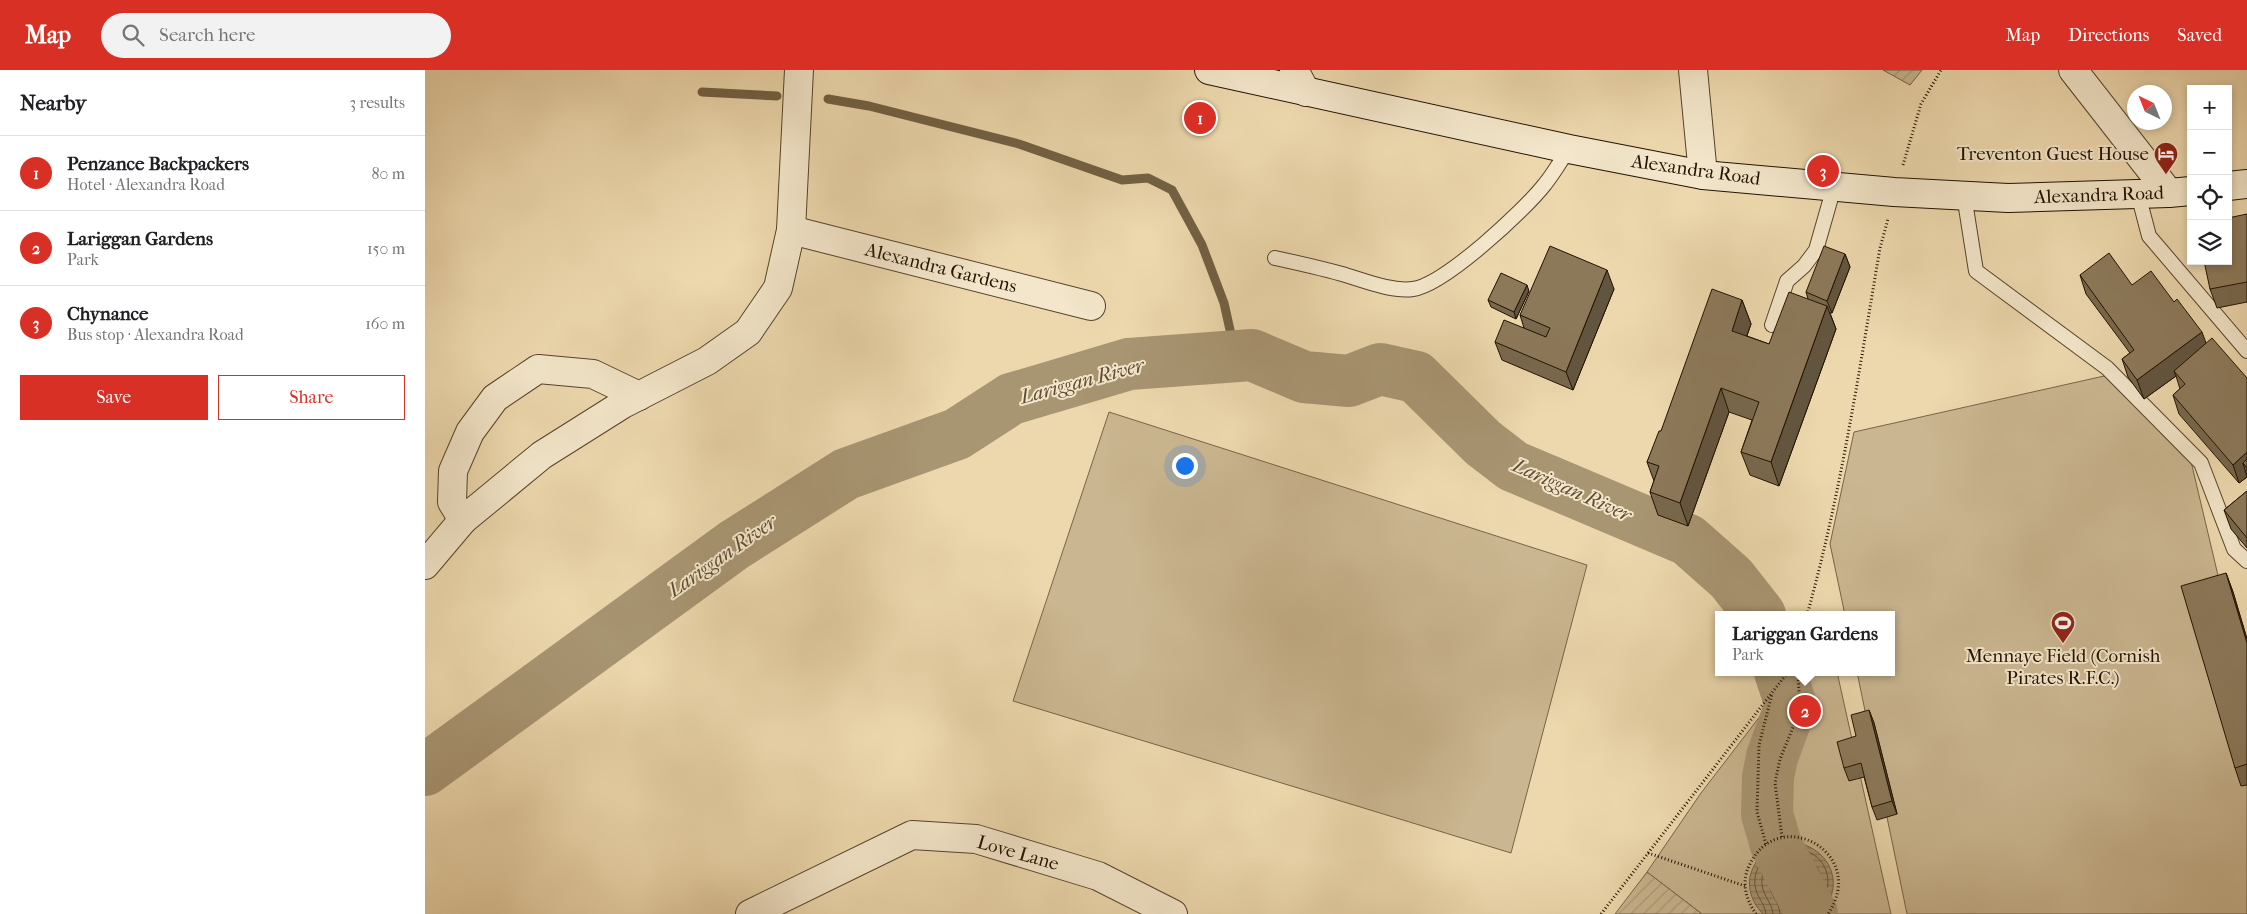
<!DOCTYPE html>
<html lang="en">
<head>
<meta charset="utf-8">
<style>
	:root { --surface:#fff; --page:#f2f2f2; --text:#202124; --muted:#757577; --line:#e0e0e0; --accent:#d93025 }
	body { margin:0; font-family:"IM FELL French Canon",serif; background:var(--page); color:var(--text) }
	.controls { position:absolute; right:15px; top:15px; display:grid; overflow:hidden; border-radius:0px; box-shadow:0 2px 8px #0003 }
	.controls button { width:45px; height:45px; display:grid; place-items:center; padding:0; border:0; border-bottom:1px solid var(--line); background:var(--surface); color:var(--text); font:25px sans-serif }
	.compass { position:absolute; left:1702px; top:15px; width:45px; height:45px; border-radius:50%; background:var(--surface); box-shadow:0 2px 8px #0003; rotate:317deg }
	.you { position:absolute; left:759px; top:395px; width:18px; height:18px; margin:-12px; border:4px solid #fff; border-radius:50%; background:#1a73e8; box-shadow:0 0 0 8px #1a73e833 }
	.badge { display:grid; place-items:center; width:32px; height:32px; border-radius:50%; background:var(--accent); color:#fff; font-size:16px; font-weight:700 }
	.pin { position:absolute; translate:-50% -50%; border:2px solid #fff; box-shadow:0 1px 5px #0006 }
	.popup { position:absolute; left:1290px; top:541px; width:180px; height:65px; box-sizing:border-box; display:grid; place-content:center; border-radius:0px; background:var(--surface); filter:drop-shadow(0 1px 4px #0005); font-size:16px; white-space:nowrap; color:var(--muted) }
	.popup b { font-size:19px; color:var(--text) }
	.popup::after { content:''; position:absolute; left:50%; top:100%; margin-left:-10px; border:10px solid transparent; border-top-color:var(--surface) }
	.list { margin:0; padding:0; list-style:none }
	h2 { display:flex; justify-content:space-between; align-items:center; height:65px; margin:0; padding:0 20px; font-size:21px }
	h2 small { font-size:16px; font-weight:400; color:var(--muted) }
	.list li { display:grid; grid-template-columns:32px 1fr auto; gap:15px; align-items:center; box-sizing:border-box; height:75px; padding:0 20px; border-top:1px solid var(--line) }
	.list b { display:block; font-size:19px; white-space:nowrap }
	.list p { margin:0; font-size:16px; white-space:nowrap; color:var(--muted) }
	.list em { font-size:16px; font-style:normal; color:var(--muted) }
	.actions { display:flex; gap:10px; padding:15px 20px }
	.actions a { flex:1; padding:11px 0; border:1px solid var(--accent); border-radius:0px; text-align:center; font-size:18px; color:var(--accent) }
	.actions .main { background:var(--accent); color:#fff }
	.icon { flex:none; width:28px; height:28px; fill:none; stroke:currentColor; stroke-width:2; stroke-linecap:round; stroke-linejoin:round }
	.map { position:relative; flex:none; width:1822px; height:844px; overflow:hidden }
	header { display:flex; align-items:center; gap:30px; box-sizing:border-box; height:70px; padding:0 25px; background:var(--accent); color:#fff }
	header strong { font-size:24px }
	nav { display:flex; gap:28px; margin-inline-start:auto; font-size:18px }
	.search { width:350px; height:45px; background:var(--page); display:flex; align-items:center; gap:12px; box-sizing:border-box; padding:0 18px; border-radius:28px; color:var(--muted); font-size:19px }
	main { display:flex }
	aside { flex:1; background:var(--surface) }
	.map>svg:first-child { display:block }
	.park { fill:#cab690; stroke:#766448 }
	.garden { fill:url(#garden-furrows); stroke:#766448 }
	.water { fill:url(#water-rules); stroke:#726144 }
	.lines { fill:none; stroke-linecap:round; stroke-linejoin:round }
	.shore { stroke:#655439; stroke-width:1 }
	.stream { stroke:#726144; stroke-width:9 }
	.river { stroke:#a89572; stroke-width:52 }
	.lane-casing { stroke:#55442b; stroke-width:16 }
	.street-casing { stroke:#55442b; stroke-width:30 }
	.secondary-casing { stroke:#221200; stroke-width:30 }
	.path { stroke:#221200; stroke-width:3; stroke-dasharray:1 2.5; stroke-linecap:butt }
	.lane { stroke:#f3e6ca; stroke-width:14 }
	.street { stroke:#f3e6ca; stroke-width:28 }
	.secondary { stroke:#f3e6ca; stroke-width:28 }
	.wall { fill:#78684d; stroke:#221200 }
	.shaded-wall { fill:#62553f; stroke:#221200 }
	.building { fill:#8c795a; stroke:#221200 }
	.labels { text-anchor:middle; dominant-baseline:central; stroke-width:4; stroke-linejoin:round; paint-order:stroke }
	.poi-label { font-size:19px; fill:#221200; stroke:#f3e6ca; text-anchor:end }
	.street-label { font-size:19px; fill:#221200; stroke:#f3e6ca }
	.water-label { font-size:20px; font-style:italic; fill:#5e4d33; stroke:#f3e6ca }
</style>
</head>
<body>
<header>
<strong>Map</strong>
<div class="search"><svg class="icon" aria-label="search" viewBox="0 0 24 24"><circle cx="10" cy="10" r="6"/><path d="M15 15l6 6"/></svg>Search here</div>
<nav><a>Map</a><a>Directions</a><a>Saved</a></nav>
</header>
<main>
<aside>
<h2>Nearby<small>3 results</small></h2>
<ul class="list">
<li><span class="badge">1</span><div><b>Penzance Backpackers</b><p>Hotel · Alexandra Road</p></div><em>80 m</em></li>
<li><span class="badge">2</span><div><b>Lariggan Gardens</b><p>Park</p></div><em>150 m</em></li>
<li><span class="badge">3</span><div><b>Chynance</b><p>Bus stop · Alexandra Road</p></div><em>160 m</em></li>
</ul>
<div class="actions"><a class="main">Save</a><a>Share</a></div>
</aside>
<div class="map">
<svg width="1822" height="844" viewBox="0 0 1822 844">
	<defs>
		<pattern id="garden-furrows" width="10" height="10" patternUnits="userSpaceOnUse" patternTransform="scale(1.25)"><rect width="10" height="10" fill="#cab690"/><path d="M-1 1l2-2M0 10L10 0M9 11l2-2" fill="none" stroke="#ad9b7a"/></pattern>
		<pattern id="water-rules" width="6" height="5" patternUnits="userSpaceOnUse" patternTransform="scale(1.25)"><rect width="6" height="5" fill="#a89572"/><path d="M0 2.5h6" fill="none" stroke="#88785b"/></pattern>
	</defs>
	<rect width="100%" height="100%" fill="#edd8ad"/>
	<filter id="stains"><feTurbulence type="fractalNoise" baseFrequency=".004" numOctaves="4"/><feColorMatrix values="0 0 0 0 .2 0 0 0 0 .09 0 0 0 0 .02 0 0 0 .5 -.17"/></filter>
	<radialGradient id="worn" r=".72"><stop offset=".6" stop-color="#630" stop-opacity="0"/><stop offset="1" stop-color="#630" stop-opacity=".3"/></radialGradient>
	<g class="park">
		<polygon points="1688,304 1764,383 1822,628 1822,844 1482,844 1432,602 1466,602 1466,545 1420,545 1405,474 1429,362"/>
		<polygon points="684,342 1162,495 1086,783 588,631"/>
		<polygon points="1369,602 1412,602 1466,844 1277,844 1222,802 1276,723"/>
	</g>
	<g class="garden">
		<polygon points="1458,0 1497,0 1485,15"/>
		<polygon points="1222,802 1277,844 1190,844"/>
	</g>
	<path class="water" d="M1369,772C1405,778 1422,815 1395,844H1338C1309,814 1330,775 1369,772Z"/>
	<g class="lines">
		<g class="shore">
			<path d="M1341,844C1340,831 1328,826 1330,808C1336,766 1402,769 1403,812C1403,825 1393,833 1392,844"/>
			<path d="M1348,844C1347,831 1335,824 1337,808C1341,775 1390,776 1396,808C1399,823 1386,831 1385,844"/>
			<path d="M1355,844C1355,831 1343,824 1344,811C1346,785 1387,785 1389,811C1390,824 1378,831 1378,844"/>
		</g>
		<g class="stream">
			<polyline points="277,22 352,26"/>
			<polyline points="403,29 444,36 594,74 697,110 723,108 747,120 777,175 799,233 807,269 827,285"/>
		</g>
		<g class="river">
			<polyline points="1355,602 1366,635 1347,687 1343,707 1342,744 1351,775 1387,844"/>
			<polyline points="0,700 309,475 421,404 532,364 586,329 704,294 827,285 879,307 924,311 955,299 991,307 1058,373 1088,396 1263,470 1306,508 1335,545"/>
		</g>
		<defs>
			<g id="lane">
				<polyline points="1713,124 1724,166 1822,281"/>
				<polyline points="1539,125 1551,201 1682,298 1776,393 1809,479 1822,491"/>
				<path d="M850,188C873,193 895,198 917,204C938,210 966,222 988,219C1019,215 1100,140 1120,114C1129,103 1136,90 1144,79"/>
				<polyline points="1347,255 1362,211 1379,196 1391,180 1409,117"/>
			</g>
			<g id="street">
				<polyline points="869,0 881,22"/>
				<polyline points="1268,0 1278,105"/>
				<polyline points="1648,0 1744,123"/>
				<polyline points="366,160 666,236"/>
				<polyline points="38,450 27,432 28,401 45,362 70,328 113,299 168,304 214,326"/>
				<polyline points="0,495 38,450 117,385 198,334 282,291 323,262 353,218 366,160 374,0"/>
				<polyline points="325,844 487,765 551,769 673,806 748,844"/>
			</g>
			<g id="secondary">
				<polyline points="784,0 1144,79 1278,105 1469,122 1583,128 1744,123 1766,121"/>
				<polyline points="1803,116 1822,114"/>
			</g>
		</defs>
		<use href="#lane" class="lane-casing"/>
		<use href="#street" class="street-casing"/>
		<use href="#secondary" class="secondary-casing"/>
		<g class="path">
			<polyline points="1478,95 1496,34 1516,0"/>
			<path d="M1382,545C1416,424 1434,301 1455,178L1463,149"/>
			<polyline points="1357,767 1350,713 1355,689 1375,640 1373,602"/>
			<polyline points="1341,774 1332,742 1334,675 1347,624"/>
			<polyline points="1223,783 1320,816"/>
			<polyline points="1176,844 1363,602"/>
			<path d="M1331,844C1320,828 1316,811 1325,794C1354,734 1444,783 1403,844"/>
		</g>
		<use href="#lane" class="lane"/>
		<use href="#street" class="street"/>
		<use href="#secondary" class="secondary"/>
	</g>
	<g class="wall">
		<polygon points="1822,144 1822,232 1792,238 1785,219"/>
		<polygon points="1420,184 1425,197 1407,243 1405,243 1411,259 1354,416 1325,405 1316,382 1327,350 1304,342 1263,456 1233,445 1225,422 1229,411 1222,392 1236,361 1317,230 1326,254 1322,266 1344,274 1383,229 1381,222"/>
		<polygon points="1655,205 1749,232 1781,273 1822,308 1822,407 1814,413 1754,344 1748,325 1755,319 1751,306 1719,329 1703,307 1697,289 1705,283 1661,224"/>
		<polygon points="1189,219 1148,320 1077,290 1070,272 1099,258 1095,245"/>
		<polygon points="1104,221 1091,249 1066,237 1063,230"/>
		<polygon points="1822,421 1822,478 1806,459 1799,440"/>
		<polygon points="1801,503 1808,522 1822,569 1822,715 1816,716 1810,698"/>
		<polygon points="1444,640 1449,653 1472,744 1452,750 1447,737 1439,707 1424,711 1419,698 1431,666"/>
	</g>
	<g class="shaded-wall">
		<polygon points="1420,184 1425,197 1407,243 1402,231"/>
		<polygon points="1182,200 1189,219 1148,320 1141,302"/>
		<polygon points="1102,215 1104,221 1091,249 1089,242"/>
		<polygon points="1317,230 1326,254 1315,284 1307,261"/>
		<polygon points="1402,236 1411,259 1354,416 1346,392"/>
		<polygon points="1777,262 1784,281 1749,301 1751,306 1719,329 1712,310"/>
		<polygon points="1296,318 1304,342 1263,456 1255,433"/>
		<polygon points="1822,382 1822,398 1818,393 1822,407 1814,413 1808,395"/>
		<polygon points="1801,503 1808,522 1822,569 1822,573"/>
		<polygon points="1444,640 1449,653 1472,744 1467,731"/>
	</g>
	<g class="building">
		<polygon points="1822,144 1822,212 1785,219 1779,191 1803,191 1803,148"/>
		<polygon points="1125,176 1182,200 1141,302 1070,272 1079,250 1121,267 1125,258 1095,245"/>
		<polygon points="1399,176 1420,184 1402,231 1381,222"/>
		<polygon points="1684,183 1707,215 1726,201 1749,232 1752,229 1777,262 1712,310 1697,289 1709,280 1655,205"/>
		<polygon points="1076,203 1102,215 1089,242 1063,230"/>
		<polygon points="1287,219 1317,230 1307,261 1344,274 1364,222 1402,236 1346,392 1316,382 1334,332 1296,318 1255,433 1225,422 1234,396 1222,392 1234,361 1236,361"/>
		<polygon points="1787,268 1822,308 1822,382 1808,395 1748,325 1760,314 1749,301"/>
		<polygon points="1822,389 1822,398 1818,393"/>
		<polygon points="1822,421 1822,468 1799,440"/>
		<polygon points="1801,503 1822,573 1822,694 1810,698 1756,516"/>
		<polygon points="1444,640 1467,731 1447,737 1436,693 1419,698 1412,672 1431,666 1426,645"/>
	</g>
	<defs>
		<symbol id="hotel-pin" viewBox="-11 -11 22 30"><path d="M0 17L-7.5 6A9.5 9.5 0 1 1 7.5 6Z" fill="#8f2418" stroke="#f3e6ca"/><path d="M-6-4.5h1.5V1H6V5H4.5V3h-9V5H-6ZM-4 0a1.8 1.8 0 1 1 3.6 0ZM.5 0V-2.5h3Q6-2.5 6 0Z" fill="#fff"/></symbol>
		<symbol id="stadium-pin" viewBox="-11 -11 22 30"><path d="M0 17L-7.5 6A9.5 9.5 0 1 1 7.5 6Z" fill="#8f2418" stroke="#f3e6ca"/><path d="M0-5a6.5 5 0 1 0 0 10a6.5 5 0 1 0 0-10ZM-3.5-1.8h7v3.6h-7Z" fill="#fff"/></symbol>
	</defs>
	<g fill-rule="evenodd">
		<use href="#hotel-pin" x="1727" y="70" width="28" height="38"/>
		<use href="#stadium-pin" x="1624" y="539" width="28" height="38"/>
	</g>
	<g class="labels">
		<g class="poi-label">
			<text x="1724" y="84">Treventon Guest House</text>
			<text x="1638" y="586" text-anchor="middle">Mennaye Field (Cornish<tspan x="1638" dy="22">Pirates R.F.C.)</tspan></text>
		</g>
		<g class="street-label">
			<text transform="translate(1271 100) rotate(8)">Alexandra Road</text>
			<text transform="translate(1674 125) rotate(-2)">Alexandra Road</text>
			<text transform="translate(516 198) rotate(14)">Alexandra Gardens</text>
			<text transform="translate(593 783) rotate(16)">Love Lane</text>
		</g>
		<g class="water-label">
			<text transform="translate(657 311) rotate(-15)">Lariggan River</text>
			<text transform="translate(1147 420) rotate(24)">Lariggan River</text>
			<text transform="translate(297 486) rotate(-35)">Lariggan River</text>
		</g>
	</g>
	<rect width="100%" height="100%" filter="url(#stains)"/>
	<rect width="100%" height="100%" fill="url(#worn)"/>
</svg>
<div class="controls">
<button>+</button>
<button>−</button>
<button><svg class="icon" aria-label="locate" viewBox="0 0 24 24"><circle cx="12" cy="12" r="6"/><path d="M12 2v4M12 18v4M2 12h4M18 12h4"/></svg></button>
<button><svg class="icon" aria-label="layers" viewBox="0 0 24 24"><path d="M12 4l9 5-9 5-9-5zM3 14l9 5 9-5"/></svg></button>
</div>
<svg class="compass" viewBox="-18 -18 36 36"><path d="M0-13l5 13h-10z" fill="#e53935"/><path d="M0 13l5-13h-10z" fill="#757577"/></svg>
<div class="you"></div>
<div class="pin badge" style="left:775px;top:48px">1</div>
<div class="pin badge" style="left:1380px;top:641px">2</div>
<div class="popup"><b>Lariggan Gardens</b>Park</div>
<div class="pin badge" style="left:1398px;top:101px">3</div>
</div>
</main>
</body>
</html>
